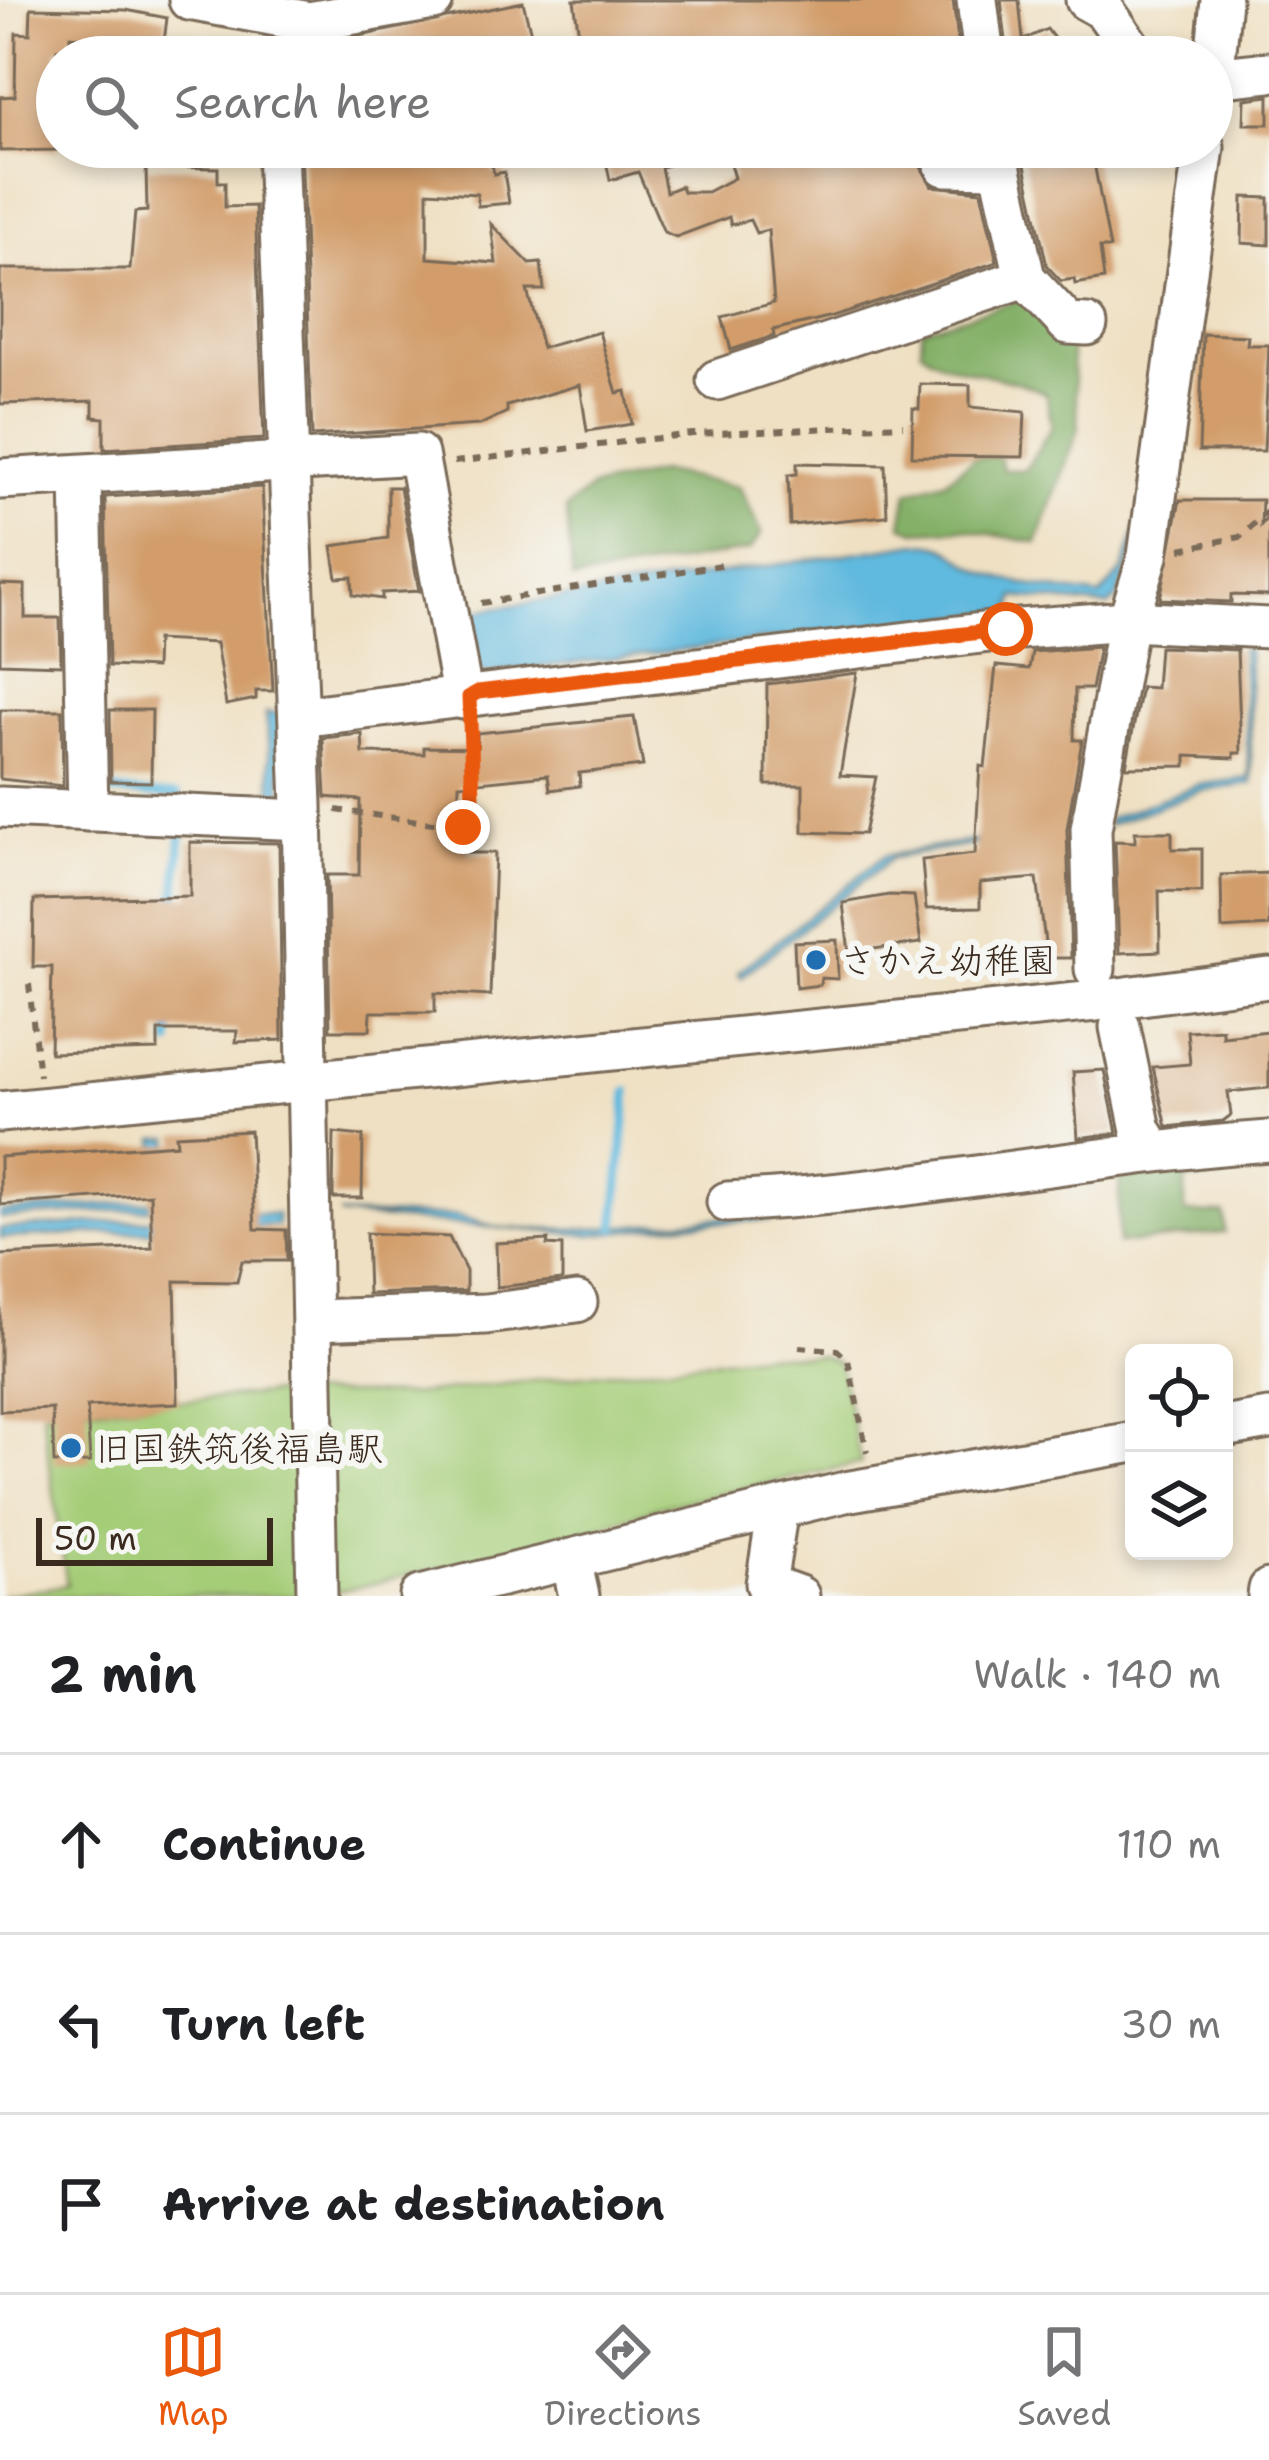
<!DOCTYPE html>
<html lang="en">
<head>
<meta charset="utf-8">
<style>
	:root { --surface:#fff; --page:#f2f2f2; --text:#202124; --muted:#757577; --line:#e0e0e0; --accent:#ea580c }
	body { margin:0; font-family:"Shantell Sans","Klee One",sans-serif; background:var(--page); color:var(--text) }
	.controls { position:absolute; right:36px; bottom:36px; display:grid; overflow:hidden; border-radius:18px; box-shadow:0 6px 18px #0003 }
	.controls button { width:108px; height:108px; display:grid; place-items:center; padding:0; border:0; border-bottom:3px solid var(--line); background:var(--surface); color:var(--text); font:60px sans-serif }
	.scale { position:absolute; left:36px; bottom:30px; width:237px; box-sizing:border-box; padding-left:12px; border:6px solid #3b2a1e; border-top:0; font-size:33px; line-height:42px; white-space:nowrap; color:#3b2a1e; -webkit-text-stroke:9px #f6f6f2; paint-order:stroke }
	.stop { position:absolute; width:36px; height:36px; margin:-27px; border:9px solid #ea580c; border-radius:50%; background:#fff }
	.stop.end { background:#ea580c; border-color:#fff; box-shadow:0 3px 12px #0008 }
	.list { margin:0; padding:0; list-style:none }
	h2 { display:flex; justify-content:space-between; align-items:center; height:156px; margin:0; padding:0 48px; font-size:51px }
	h2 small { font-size:39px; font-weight:400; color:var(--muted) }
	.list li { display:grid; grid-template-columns:78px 1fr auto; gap:36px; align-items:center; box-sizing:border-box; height:180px; padding:0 48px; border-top:3px solid var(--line) }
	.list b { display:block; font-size:45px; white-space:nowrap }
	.list em { font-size:39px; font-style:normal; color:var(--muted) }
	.icon { flex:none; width:66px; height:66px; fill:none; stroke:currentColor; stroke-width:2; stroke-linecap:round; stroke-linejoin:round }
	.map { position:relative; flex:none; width:1269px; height:1596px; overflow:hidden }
	.search { position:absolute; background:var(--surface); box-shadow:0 6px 18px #0003; left:36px; right:36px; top:36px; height:132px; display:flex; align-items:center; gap:30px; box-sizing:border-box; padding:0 42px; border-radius:66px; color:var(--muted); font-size:45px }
	.sheet { height:696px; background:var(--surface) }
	nav { display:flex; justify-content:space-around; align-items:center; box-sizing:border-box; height:168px; border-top:3px solid var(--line); background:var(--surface); font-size:33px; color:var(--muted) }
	nav a { display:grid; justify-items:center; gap:6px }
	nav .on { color:var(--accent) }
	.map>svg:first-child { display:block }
	.green { fill:#a5cd78; stroke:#707c4b; stroke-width:3 }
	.forest { fill:#84b068; stroke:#606d43; stroke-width:3 }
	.water { fill:#60b9de; stroke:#4e727e; stroke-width:3 }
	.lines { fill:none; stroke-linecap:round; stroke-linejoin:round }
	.stream { stroke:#60b9de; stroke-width:9 }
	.building { fill:#d29d6b }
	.minor-casing { stroke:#7a6a58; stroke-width:45 }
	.path { stroke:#7a6a58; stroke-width:6; stroke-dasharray:9 9; stroke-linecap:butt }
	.minor { stroke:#fff; stroke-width:39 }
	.route { stroke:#ea580c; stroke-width:15 }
	.poi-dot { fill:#1f6fb2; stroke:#f6f6f2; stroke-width:4.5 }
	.labels { text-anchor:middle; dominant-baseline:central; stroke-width:12; stroke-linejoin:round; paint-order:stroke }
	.poi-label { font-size:36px; fill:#3b2a1e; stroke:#f6f6f2; text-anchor:start }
</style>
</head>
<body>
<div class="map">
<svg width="1269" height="1596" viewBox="0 0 1269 1596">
	<rect width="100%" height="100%" fill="#f6f6f2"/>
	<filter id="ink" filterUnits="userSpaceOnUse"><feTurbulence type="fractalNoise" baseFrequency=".00833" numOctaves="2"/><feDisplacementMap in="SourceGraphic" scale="24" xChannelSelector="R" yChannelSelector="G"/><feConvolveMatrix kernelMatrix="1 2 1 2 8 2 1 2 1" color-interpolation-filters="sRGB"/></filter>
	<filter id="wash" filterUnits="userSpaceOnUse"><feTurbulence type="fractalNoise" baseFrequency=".004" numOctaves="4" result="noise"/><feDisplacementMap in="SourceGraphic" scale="48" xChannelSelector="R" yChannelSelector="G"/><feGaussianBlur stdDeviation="2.7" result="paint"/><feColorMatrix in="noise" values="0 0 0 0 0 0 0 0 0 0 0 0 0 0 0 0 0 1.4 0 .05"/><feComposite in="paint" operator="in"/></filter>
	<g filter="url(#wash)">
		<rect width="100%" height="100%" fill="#efe0c3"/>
		<polygon class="green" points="768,1354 821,1356 839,1363 861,1463 658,1507 556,1542 318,1596 0,1596 67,1585 42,1412 279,1393 409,1395"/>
		<g class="forest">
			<path d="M1043,293L1067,312L1079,428L1037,543L964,529L915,531L902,525L908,492L945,481L974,458L999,457L1003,470H1025L1052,426L1046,394C1006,372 949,375 921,350L922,329Z"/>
			<polygon points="662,472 739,487 762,533 750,550 573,580 566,509 591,488"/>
			<polygon points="1218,1151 1220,1177 1185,1180 1185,1213 1224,1214 1225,1233 1118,1244 1120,1162"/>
		</g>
		<g class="water">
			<path d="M1144,522L1118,597L1108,606L1015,597L1012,610L484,674L477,668L468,612L918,543C957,543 956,561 986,573C1023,587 1062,590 1100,596L1123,570L1137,526Z"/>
			<polygon points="1242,649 1248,649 1252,784 1201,791 1108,825 1108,819 1198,785 1249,778"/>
			<polygon points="266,713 281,714 282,800 231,809 230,797 272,792"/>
			<polygon points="1077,823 1078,828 892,858 741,977 738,972 884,856"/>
			<polygon points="170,1138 175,1214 277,1214 277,1225 0,1238 0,1229 160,1219 159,1208 0,1218 0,1212 159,1201 156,1139"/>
			<polygon points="773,1213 775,1220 678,1224 592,1235 339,1215 457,1216 500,1228 590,1229"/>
		</g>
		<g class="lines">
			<g class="stream">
				<polyline points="99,791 178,796"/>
				<polyline points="175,906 182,827"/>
				<polyline points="170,1043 171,1018"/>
				<polyline points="615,1228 628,1091"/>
			</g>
		</g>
		<g id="blocks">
			<g class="building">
				<polygon points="574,0 953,0 960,57 582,57"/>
				<polygon points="1001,0 1019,0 1023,40 1047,29 1068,57 1008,57"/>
				<polygon points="523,2 537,57 319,57 317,45"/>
				<polygon points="31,8 126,10 167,18 164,42 70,36 70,49 57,49 57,150 0,151 0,97 15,96 16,33 30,34"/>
				<polygon points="1269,96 1269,124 1244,124 1245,99"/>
				<polygon points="301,147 488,147 494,174 504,172 509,203 478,206 477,194 428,191 428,258 496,263 491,224 530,264 541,263 544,290 527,290 542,348 599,332 617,393 626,391 632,424 587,431 580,385 507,406 507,412 479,425 312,436"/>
				<polygon points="603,147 701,147 703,156 661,167 666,192 681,186 683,192 707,192 734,178 725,147 931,147 921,167 932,186 981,191 997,262 832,316 773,330 774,336 731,350 722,317 774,303 768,230 756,233 750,220 731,225 729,217 676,237 664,232 638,172 610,180"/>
				<polygon points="1021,147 1091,147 1110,248 1100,248 1104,279 1075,284 1074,279 1061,281 1047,266"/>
				<polygon points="146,167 218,168 218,182 225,182 225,207 255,206 264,439 104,449 104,418 93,417 93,401 0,404 0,269 130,269 135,212 147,211"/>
				<polygon points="1243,197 1269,198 1269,245 1242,243"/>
				<polygon points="1203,334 1248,336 1247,345 1269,345 1264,451 1199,451"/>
				<polygon points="920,384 970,385 970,407 1025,412 1023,457 912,456 913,408 919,409"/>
				<polygon points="797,463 885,465 887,516 790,525 788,475 797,474"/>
				<polygon points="262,487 273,691 256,691 256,699 226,705 216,643 156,640 155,668 109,666 105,497"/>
				<polygon points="388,487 400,487 419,591 382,593 382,599 353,595 352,577 337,578 332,546 388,538"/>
				<polygon points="1180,500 1262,500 1261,525 1269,516 1269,596 1231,595 1231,602 1160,599"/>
				<polygon points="0,584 25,585 25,618 60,618 61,665 0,663"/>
				<polygon points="1099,647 1091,689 1075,689 1074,740 1082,740 1067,829 1071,958 1047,958 1037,878 980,883 980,908 926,909 922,860 975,854 980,766 985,767 996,666 1029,669 1032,652"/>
				<polygon points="1159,647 1237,650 1241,753 1234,753 1234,758 1186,756 1186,766 1126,767 1141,687 1156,688"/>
				<polygon points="857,673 840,775 876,777 864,834 803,832 803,785 766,785 767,684"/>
				<polygon points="0,710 62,710 63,786 0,779"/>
				<polygon points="110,710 152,710 151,782 111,781"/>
				<polygon points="634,717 643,766 579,773 580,786 550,790 548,775 459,784 458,845 470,846 469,853 495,853 490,996 435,993 435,1012 371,1012 370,1030 330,1030 327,875 359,875 360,800 326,797 323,738 362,734 363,753 424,754 424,747 477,748 477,733"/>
				<polygon points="1135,832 1172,832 1172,849 1202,849 1202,892 1159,891 1160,951 1119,953 1115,841 1135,842"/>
				<polygon points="190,842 279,843 282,1040 236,1042 237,1031 158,1031 158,1050 50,1053 52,967 33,967 34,900 190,896"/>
				<polygon points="1269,873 1269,926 1222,929 1221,875"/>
				<polygon points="889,895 914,896 921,943 849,952 843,903"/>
				<polygon points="837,940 838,979 821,978 820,985 796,988 794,942"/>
				<polygon points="1222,1029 1222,1036 1269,1031 1269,1088 1228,1092 1231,1115 1223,1121 1167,1127 1153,1067 1190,1064 1187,1031"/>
				<polygon points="1104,1070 1117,1133 1078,1138 1073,1072"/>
				<polygon points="250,1131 255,1229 286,1230 287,1261 242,1261 237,1282 175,1281 178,1403 87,1407 90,1462 54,1463 52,1409 0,1411 0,1255 152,1248 150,1194 0,1205 0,1157 177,1144 176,1135"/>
				<polygon points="334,1133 363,1136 362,1198 333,1198"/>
				<polygon points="366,1233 449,1237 466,1271 466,1291 368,1294"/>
				<polygon points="548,1240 547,1245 562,1246 562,1280 497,1287 496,1243"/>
			</g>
		</g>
	</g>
	<g filter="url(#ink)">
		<use href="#blocks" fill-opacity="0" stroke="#7a6a58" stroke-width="3"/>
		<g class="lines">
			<defs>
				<g id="minor">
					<polyline points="189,0 309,22 433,0"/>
					<polyline points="977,0 984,57"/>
					<polyline points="1086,0 1104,10 1137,57"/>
					<polyline points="1212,78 1269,72"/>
					<polyline points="1212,89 1221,0"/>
					<polyline points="277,147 302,805 317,1596"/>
					<polyline points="996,147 1025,278 1068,324 1087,325"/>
					<polyline points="945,166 998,167"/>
					<polyline points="717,380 1025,278"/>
					<polyline points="81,478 88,811"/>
					<polyline points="0,479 418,454 463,699"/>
					<polyline points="300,717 1006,630 1128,621 1269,628"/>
					<polyline points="0,807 303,820"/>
					<polyline points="1095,969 1091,829 1128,621 1148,556 1204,147"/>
					<polyline points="1120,1027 1141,1130 1153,1149"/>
					<polyline points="0,1112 1096,1001 1269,978"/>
					<path d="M727,1202C910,1193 1087,1154 1269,1141"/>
					<polyline points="314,1320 486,1314 577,1302"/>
					<polyline points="1224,1427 1269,1419"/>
					<polyline points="778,1509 766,1584 799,1596"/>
					<polyline points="571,1560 579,1596"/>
					<polyline points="420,1596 845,1492 1134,1442"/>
					<polyline points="1268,1596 1269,1589"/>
				</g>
			</defs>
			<use href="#minor" class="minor-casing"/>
			<g class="path">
				<polyline points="454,462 693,434 903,425"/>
				<polyline points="1181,549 1240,537 1269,510"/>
				<polyline points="481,603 721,565"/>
				<polyline points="336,810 463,827 474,821 470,729"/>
				<polyline points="29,984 39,1076"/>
				<polyline points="799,1347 837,1350 848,1360 867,1452"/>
			</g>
			<use href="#minor" class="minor"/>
		</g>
	</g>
	<g class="lines" filter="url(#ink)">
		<polyline class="route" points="463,827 474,821 469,697 478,692 1006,629"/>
	</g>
	<g class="poi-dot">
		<circle cx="816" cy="960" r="12"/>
		<circle cx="71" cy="1448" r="12"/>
	</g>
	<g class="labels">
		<g class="poi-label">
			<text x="840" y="960">さかえ幼稚園</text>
			<text x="95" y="1448">旧国鉄筑後福島駅</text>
		</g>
	</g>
</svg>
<div class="controls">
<button><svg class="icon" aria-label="locate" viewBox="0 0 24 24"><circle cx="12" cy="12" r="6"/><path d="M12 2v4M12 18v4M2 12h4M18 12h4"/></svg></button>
<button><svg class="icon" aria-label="layers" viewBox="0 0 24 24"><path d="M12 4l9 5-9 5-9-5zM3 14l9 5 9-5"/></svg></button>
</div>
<div class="scale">50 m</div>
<div class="stop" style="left:1006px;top:629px"></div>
<div class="stop end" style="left:463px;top:827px"></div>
<div class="search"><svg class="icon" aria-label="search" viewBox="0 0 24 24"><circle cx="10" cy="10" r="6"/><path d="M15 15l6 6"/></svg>Search here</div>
</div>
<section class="sheet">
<h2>2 min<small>Walk · 140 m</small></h2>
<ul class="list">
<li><svg class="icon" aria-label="ahead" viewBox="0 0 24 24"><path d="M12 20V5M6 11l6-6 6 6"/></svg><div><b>Continue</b></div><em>110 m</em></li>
<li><svg class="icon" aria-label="left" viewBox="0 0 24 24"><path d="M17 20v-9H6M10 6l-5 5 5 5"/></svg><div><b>Turn left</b></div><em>30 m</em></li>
<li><svg class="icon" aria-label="arrive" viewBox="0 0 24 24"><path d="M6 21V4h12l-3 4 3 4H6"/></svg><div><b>Arrive at destination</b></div></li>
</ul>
</section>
<nav>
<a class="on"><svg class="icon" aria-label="map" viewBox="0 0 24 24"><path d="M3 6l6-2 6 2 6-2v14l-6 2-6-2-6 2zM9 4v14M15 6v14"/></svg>Map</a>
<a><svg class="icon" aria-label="directions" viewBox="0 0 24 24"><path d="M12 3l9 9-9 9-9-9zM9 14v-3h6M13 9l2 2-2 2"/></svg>Directions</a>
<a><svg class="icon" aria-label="saved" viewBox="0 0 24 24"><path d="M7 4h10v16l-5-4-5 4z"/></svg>Saved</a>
</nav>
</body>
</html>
